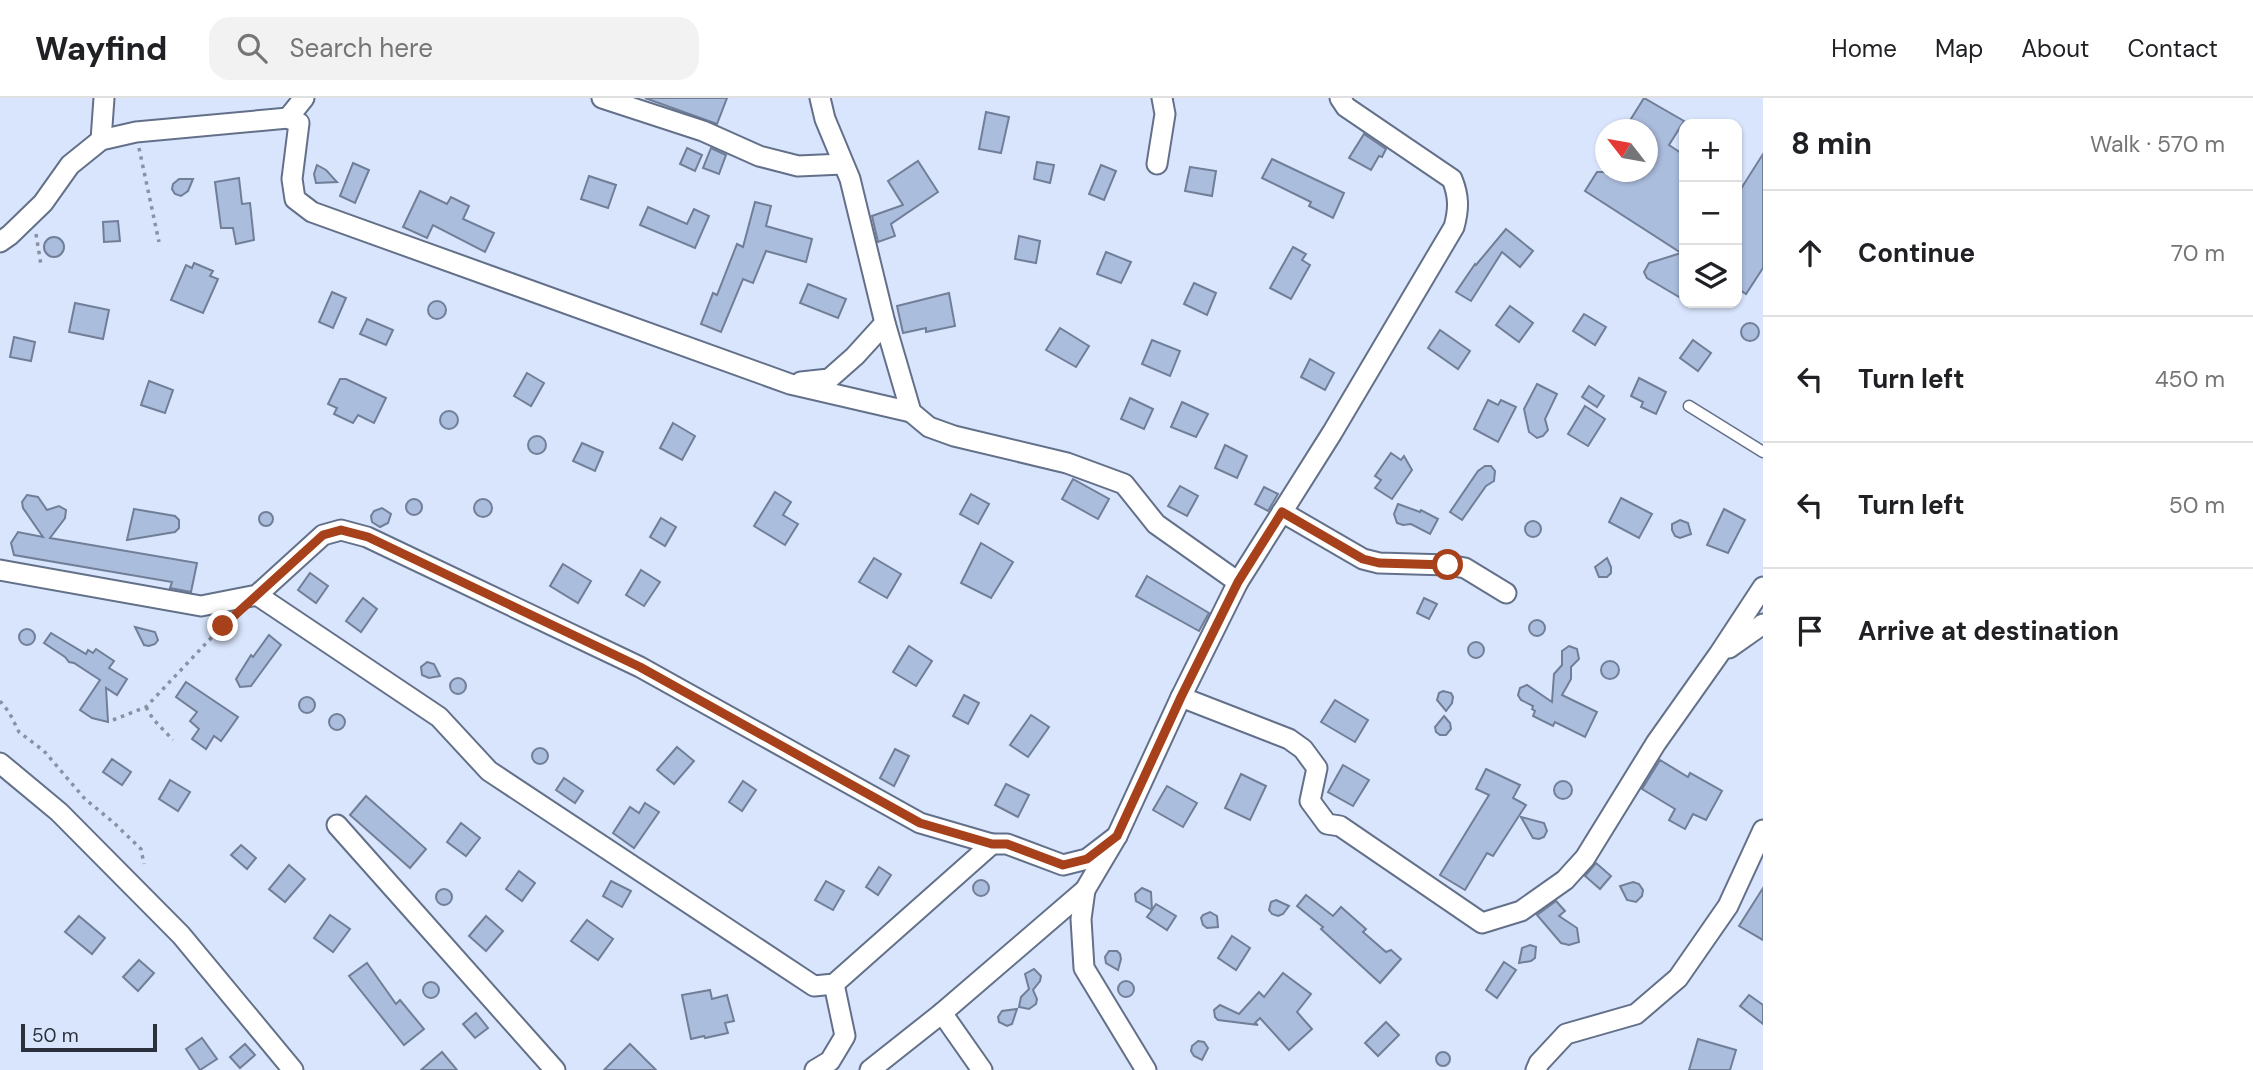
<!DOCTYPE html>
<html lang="en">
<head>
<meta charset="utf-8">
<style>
	:root { --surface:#fff; --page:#f2f2f2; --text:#202124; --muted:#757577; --line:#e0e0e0 }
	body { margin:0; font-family:"DM Sans",sans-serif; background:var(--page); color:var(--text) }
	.controls { position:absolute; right:21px; top:21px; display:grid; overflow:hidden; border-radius:14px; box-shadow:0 2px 5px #0004 }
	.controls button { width:63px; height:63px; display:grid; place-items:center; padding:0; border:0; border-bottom:2px solid var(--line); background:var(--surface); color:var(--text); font:35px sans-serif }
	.compass { position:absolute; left:1595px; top:21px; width:63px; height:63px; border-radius:50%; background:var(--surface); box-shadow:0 2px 5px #0004; rotate:301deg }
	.scale { position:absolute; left:21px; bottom:18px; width:136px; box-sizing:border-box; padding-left:7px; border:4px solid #2b313c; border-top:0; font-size:19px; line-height:24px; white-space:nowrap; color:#2b313c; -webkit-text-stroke:5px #d9e5fc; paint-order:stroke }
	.stop { position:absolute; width:21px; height:21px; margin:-16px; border:5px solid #a7411b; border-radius:50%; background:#fff }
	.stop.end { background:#a7411b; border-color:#fff; box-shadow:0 2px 7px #0008 }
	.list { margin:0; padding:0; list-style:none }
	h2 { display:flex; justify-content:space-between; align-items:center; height:91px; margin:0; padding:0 28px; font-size:30px }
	h2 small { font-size:23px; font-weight:400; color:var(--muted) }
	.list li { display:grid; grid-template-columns:46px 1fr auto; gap:21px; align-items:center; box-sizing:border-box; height:126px; padding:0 28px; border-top:2px solid var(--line) }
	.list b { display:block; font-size:26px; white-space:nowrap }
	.list em { font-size:23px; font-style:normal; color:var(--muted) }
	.icon { flex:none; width:38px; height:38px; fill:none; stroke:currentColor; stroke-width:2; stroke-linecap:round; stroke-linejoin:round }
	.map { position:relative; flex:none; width:1763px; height:972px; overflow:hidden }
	header { display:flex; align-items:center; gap:42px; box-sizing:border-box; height:98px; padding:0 35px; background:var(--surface); border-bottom:2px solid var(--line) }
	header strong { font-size:33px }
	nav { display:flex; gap:38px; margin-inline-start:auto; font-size:24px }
	.search { width:490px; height:63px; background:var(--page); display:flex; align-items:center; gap:18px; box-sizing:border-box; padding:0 24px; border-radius:21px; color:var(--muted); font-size:26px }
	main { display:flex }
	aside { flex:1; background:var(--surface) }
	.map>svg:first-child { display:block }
	.building { fill:#abbddd; stroke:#707e98; stroke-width:2 }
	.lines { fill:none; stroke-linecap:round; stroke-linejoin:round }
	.service-casing { stroke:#637089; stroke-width:13 }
	.minor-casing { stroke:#637089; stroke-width:23 }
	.path { stroke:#8992a4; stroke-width:3.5; stroke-dasharray:3.5 5; stroke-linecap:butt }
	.service { stroke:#fff; stroke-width:10 }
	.minor { stroke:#fff; stroke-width:19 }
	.route { stroke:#a7411b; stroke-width:9 }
</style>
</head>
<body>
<header>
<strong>Wayfind</strong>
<div class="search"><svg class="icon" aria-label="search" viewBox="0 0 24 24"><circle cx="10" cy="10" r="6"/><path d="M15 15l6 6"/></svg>Search here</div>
<nav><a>Home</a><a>Map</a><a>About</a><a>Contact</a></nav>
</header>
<main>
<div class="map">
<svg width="1763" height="972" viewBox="0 0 1763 972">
	<rect width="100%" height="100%" fill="#d9e5fc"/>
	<g class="building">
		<polygon points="645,0 727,0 717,26"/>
		<polygon points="1644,0 1684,23 1669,47 1684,57 1684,191 1679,199 1647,180 1644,174 1649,165 1681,155 1585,93 1597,74 1648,74 1648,32 1624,32"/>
		<polygon points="986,14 1009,19 1001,55 979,51"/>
		<polygon points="1364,36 1386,51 1382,59 1379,58 1371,72 1349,60"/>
		<polygon points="687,50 702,57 695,73 680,66"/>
		<polygon points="711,50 726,57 719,76 703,70"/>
		<polygon points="1763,56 1763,170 1746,196 1737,190 1737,97"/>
		<polygon points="1272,61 1344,95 1333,120 1309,108 1311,104 1262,80"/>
		<polygon points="918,63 938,94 891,126 895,138 878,144 872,118 903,107 888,83"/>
		<polygon points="1037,64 1054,67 1050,85 1034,81"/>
		<polygon points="353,65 369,72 355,105 340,98"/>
		<polygon points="317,67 326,72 337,84 316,85 314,76"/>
		<polygon points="1101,67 1116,73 1104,102 1089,96"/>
		<polygon points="1190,69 1216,73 1212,98 1185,93"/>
		<polygon points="589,78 616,87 608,110 581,101"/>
		<polygon points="239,80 242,106 250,105 254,142 236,146 233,130 221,130 215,84"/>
		<polygon points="179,81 193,81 188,93 181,98 175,96 172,91 173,86"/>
		<polygon points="420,93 447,106 451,99 469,108 463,121 494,135 485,154 433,127 427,140 403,129"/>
		<polygon points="755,104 771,108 766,128 812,141 806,164 766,153 753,185 743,181 721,234 701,226 713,195 717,197 737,146 743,149"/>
		<polygon points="648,109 687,126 694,111 709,118 695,150 640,127"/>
		<polygon points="118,123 120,143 104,144 103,124"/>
		<polygon points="1506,131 1533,153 1520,169 1502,154 1471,203 1456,194 1475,166 1476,167"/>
		<polygon points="1019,138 1040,143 1036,165 1015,161"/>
		<circle cx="54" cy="149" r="10"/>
		<polygon points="1293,149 1306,156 1302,162 1310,167 1291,201 1270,190"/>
		<polygon points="1106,154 1131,164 1121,185 1097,176"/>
		<polygon points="194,165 213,173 210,178 218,181 203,215 171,202 186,167 192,170"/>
		<polygon points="1194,185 1216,195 1207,217 1184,206"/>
		<polygon points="808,186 846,201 838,220 800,205"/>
		<polygon points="332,194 346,200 333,230 319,224"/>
		<polygon points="949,195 955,228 926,234 926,230 903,235 897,208"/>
		<circle cx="437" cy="212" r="9"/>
		<polygon points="75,205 109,212 103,241 69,234"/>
		<polygon points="1510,208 1533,225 1519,244 1496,227"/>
		<polygon points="1584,216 1606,229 1595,247 1573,233"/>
		<polygon points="367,221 393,232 386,247 360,236"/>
		<circle cx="1750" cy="234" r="9"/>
		<polygon points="1060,230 1089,248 1076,269 1046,252"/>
		<polygon points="1440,232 1470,253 1458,271 1428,250"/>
		<polygon points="14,239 35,244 31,263 10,259"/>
		<polygon points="1152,242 1180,253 1170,278 1142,266"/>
		<polygon points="1693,242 1711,255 1698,273 1680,260"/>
		<polygon points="1310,261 1334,275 1325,292 1301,279"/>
		<polygon points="527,275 544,285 531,308 514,298"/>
		<polygon points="1639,280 1666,294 1656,316 1641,309 1643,304 1631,298"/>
		<polygon points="340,281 346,281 386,300 374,325 358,317 353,325 334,316 337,310 328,306"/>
		<polygon points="149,283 173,292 165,315 141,307"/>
		<polygon points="1537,286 1557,296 1545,321 1548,332 1543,338 1537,340 1529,334 1524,311"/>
		<polygon points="1589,288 1604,298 1597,309 1582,299"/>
		<polygon points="1130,300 1153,311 1144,331 1121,321"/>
		<polygon points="1488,302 1498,307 1501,302 1516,309 1498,344 1474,331"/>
		<polygon points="1182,304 1208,316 1196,339 1171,329"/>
		<polygon points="1585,308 1605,321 1588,348 1568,336"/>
		<circle cx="449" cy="322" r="9"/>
		<polygon points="673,325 695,338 682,362 660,350"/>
		<circle cx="537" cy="347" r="9"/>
		<polygon points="582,345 603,354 595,373 573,363"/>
		<polygon points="1225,347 1247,358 1237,380 1215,370"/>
		<polygon points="1391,355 1401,362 1404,358 1412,372 1392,401 1375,390 1381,382 1375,378"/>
		<polygon points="1485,368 1491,368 1495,373 1494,383 1486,388 1462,422 1450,414 1478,373"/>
		<polygon points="1073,381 1109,401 1098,421 1062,401"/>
		<polygon points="1180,388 1198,398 1187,418 1168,408"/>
		<polygon points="1264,389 1278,396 1268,413 1255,406"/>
		<polygon points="775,394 791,404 783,417 798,426 785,447 754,428"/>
		<polygon points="971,396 989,406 978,426 960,416"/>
		<polygon points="27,397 38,399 47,412 59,408 66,412 65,420 50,440 197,465 191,494 170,490 172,484 14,457 11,445 18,434 43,439 23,410 22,404"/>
		<polygon points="1621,400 1652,416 1639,440 1609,424"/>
		<circle cx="414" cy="409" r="8"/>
		<circle cx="483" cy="410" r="9"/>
		<polygon points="1398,406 1420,414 1421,412 1438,421 1430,436 1411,426 1403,427 1397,425 1394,416"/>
		<polygon points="382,410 391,416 388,425 380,429 372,424 371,418 374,413"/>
		<polygon points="134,411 175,418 179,422 179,430 175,434 127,442"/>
		<polygon points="1724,411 1745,422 1728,455 1707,447"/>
		<circle cx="266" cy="421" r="7"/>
		<polygon points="661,420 676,429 665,448 650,439"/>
		<polygon points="1680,422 1688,425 1691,436 1680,440 1675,438 1672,432 1672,426"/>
		<circle cx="1533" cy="431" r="8"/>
		<polygon points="981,445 1013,464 991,500 961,485"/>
		<polygon points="874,460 901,476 887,500 859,484"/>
		<polygon points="1607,460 1611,469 1611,475 1607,479 1599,479 1595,469"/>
		<polygon points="563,466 591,483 578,505 550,488"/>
		<polygon points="641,472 660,484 644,508 626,497"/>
		<polygon points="310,475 328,488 316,505 298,492"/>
		<polygon points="1147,478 1209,515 1199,533 1136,498"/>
		<polygon points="363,500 377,511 361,534 346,523"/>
		<polygon points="1424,500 1437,506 1429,521 1417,515"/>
		<circle cx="1537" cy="530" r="8"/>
		<polygon points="135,529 155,534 158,542 155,546 149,548 144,547"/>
		<circle cx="27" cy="539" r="8"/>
		<polygon points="51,535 86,556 88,552 93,555 96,551 114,563 109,570 127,581 117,597 106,590 108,624 92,620 80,612 100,582 74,565 69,564 65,559 44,545"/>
		<polygon points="269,537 281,547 251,588 240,589 236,581 251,557 253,559"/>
		<circle cx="1476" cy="552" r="8"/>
		<polygon points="909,548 932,563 916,588 893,574"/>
		<polygon points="1569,548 1577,551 1579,561 1571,569 1571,581 1562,597 1597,614 1585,639 1555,624 1553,628 1533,618 1535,613 1532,611 1533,608 1521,602 1518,597 1520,590 1527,587 1552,604 1554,576 1562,567 1562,553"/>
		<circle cx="1610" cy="572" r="9"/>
		<polygon points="427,564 434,566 440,578 429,580 422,577 421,569"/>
		<circle cx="458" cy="588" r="8"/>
		<polygon points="186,584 238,619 221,643 214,638 206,651 192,641 199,631 190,623 197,614 176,599"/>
		<polygon points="1443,593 1451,595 1453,599 1452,605 1446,613 1437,602 1439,595"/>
		<polygon points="964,597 979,605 968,626 953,618"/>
		<circle cx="307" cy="607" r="8"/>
		<polygon points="1335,602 1368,622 1355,644 1321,624"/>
		<circle cx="337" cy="624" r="8"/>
		<polygon points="1031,617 1049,629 1028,659 1010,647"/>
		<polygon points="1444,618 1450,625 1451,631 1446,637 1440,637 1436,634 1435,629"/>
		<polygon points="677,649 694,663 674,686 657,672"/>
		<circle cx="540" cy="658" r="8"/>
		<polygon points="895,651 909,658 894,688 880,680"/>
		<polygon points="112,661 131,674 122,687 103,674"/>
		<polygon points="1660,662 1688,679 1690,675 1722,693 1706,722 1693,716 1685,731 1669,722 1675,711 1642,691"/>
		<polygon points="1343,667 1369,682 1353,708 1328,694"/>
		<polygon points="1486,671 1520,687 1513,700 1526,707 1493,758 1487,755 1465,792 1440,777 1489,697 1476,691"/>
		<polygon points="1241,676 1266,688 1250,722 1225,710"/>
		<polygon points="564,680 583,693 575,705 556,692"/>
		<polygon points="170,682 190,694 178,713 159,701"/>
		<circle cx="1563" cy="692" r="9"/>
		<polygon points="743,683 756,692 742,713 729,704"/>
		<polygon points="1006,686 1029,697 1018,719 995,707"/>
		<polygon points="1167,688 1197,705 1183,729 1153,712"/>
		<polygon points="366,698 426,751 410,770 350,717"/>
		<polygon points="645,705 659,714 634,750 613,735 630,709 639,715"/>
		<polygon points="1521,719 1544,725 1547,733 1544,739 1539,741 1533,740"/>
		<polygon points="461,725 480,740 466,758 447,744"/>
		<polygon points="241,747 256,760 247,771 231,757"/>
		<polygon points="1596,765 1611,778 1600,791 1585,778"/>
		<polygon points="289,767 305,781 285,804 269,791"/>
		<polygon points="879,769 891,777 878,797 866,789"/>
		<polygon points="519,773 535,785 522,803 506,791"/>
		<circle cx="981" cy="790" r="8"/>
		<polygon points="611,783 631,793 622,809 603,798"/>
		<polygon points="826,783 844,793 833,812 815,802"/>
		<polygon points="1633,784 1639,786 1643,792 1642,798 1636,804 1627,802 1620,788"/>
		<polygon points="1142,790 1151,794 1152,812 1156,806 1176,818 1167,832 1147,819 1152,812 1136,803 1135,796"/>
		<polygon points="1763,790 1763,842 1739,828"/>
		<circle cx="444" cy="799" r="8"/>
		<polygon points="1306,797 1333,818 1341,809 1366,831 1363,834 1386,854 1391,852 1401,861 1380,885 1321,831 1323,829 1297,808"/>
		<polygon points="1276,802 1289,808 1283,816 1278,818 1272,816 1269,812 1271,804"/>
		<polygon points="1556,803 1565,813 1559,818 1577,830 1579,844 1569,847 1561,845 1537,817"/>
		<polygon points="1210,814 1217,818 1218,829 1207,830 1203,827 1201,820 1203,817"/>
		<polygon points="330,817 350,831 333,854 314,840"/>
		<polygon points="79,818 105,840 92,856 65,834"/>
		<polygon points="486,818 503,833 486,853 469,838"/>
		<polygon points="587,822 613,841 598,862 571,843"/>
		<polygon points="1232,838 1250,850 1236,872 1218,860"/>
		<polygon points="1530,847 1536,849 1535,860 1531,863 1519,865 1522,850"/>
		<polygon points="1109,853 1117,853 1120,856 1121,861 1118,872 1106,865 1105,859"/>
		<polygon points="139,862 154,875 138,893 123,879"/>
		<polygon points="1504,864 1516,872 1497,900 1486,892"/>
		<polygon points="367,865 396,906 400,902 424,931 404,947 349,878"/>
		<polygon points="1034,871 1041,878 1040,883 1033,892 1037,901 1036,906 1029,911 1019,909 1021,899 1029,891 1025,876"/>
		<polygon points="1283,875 1311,896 1297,914 1312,931 1289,952 1260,920 1255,925 1258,927 1218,922 1215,919 1214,912 1220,907 1239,916 1259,894 1264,899"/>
		<circle cx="1126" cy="891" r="8"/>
		<circle cx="431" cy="892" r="8"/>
		<polygon points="710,892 712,901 727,897 734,923 725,925 728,935 705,940 704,938 691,941 682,897"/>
		<polygon points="1749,897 1763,907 1763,926 1740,908"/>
		<polygon points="1017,911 1012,926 1007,928 999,924 998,919 1002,913"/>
		<polygon points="476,915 488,930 475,940 463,926"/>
		<polygon points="1386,924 1399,937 1378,958 1365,945"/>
		<polygon points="202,940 217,961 200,972 186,951"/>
		<polygon points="1698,941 1736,952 1730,972 1689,972"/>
		<polygon points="1198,943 1204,944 1208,950 1202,962 1194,958 1191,953 1192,948"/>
		<polygon points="245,946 255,957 240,970 230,959"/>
		<polygon points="630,946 656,972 604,972"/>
		<circle cx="1443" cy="961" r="7"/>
		<polygon points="442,954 457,972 421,972"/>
	</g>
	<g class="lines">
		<defs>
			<polyline id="service" points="1689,308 1763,354"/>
			<g id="minor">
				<polyline points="304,0 288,20 299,25 292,81 295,101 312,114 790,286 911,314"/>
				<polyline points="602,0 703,33 759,58 798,68 843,66"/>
				<polyline points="820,0 825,21 850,81 885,225 911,314 929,329 954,338 1067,365 1124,386 1156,426 1238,484"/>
				<polyline points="101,42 104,0"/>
				<polyline points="1157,66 1165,16 1162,0"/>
				<polyline points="0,144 10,137 43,105 70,67 101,42 136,34 288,20"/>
				<polyline points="801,284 829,281 855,258 885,225"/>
				<polyline points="1282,414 1363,461 1379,465 1448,467 1465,470 1506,495"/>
				<polyline points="0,472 201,508 257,497 323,437 341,432 367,439 640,569 920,725 992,746 1007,746 1063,767 1087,761 1117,738"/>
				<polyline points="257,497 439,619 489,673 814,888 834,886 992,746"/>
				<polyline points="1729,550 1763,526"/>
				<polyline points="1181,599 1289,641 1303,651 1317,670 1310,703 1327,726 1340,728 1482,825 1521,813 1565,782 1585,760 1656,645 1719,556 1763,489"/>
				<polyline points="0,665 59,714 181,837 293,972"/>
				<polyline points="337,727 555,972"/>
				<polyline points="1085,792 1081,821 1084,870 1146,972"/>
				<polyline points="942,915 982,972"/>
				<polyline points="815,972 830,963 845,938 834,886"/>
				<path d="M870,972L942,915L1085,792L1117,738L1181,599L1238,484L1332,335L1454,129C1459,111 1459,98 1452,81L1346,9L1340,0"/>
				<polyline points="1536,972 1539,965 1566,936 1636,916 1678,880 1728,808 1763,732"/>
			</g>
		</defs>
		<use href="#service" class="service-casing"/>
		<use href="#minor" class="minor-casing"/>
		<g class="path">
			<polyline points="139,50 159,144"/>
			<polyline points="36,136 41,167"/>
			<polyline points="0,603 9,614 19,634 44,653 85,701 113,724 141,751 144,766"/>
			<polyline points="146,609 153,621 173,642"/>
			<polyline points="113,622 146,609 228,522"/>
		</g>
		<use href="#service" class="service"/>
		<use href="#minor" class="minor"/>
	</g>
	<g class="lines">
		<polyline class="route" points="223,528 323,437 341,432 368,439 640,569 920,725 992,746 1007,746 1063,767 1087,761 1117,738 1181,599 1238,484 1282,414 1363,461 1379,465 1448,467"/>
	</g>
</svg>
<div class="controls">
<button>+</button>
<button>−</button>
<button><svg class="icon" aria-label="layers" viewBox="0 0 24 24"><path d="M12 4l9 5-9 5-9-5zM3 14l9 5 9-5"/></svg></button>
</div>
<svg class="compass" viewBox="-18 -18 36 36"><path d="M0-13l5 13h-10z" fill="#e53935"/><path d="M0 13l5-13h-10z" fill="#757577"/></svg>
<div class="scale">50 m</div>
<div class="stop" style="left:1448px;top:467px"></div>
<div class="stop end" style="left:223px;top:528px"></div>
</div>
<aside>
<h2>8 min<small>Walk · 570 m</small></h2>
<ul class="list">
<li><svg class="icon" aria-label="ahead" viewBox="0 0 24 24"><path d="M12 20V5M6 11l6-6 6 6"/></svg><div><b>Continue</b></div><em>70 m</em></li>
<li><svg class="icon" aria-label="left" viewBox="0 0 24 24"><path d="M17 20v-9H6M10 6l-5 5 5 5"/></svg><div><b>Turn left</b></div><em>450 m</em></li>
<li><svg class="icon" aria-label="left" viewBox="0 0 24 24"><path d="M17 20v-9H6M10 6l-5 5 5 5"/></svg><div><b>Turn left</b></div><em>50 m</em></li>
<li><svg class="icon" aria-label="arrive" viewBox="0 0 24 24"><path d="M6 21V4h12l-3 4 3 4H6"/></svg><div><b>Arrive at destination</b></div></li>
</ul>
</aside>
</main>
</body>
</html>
